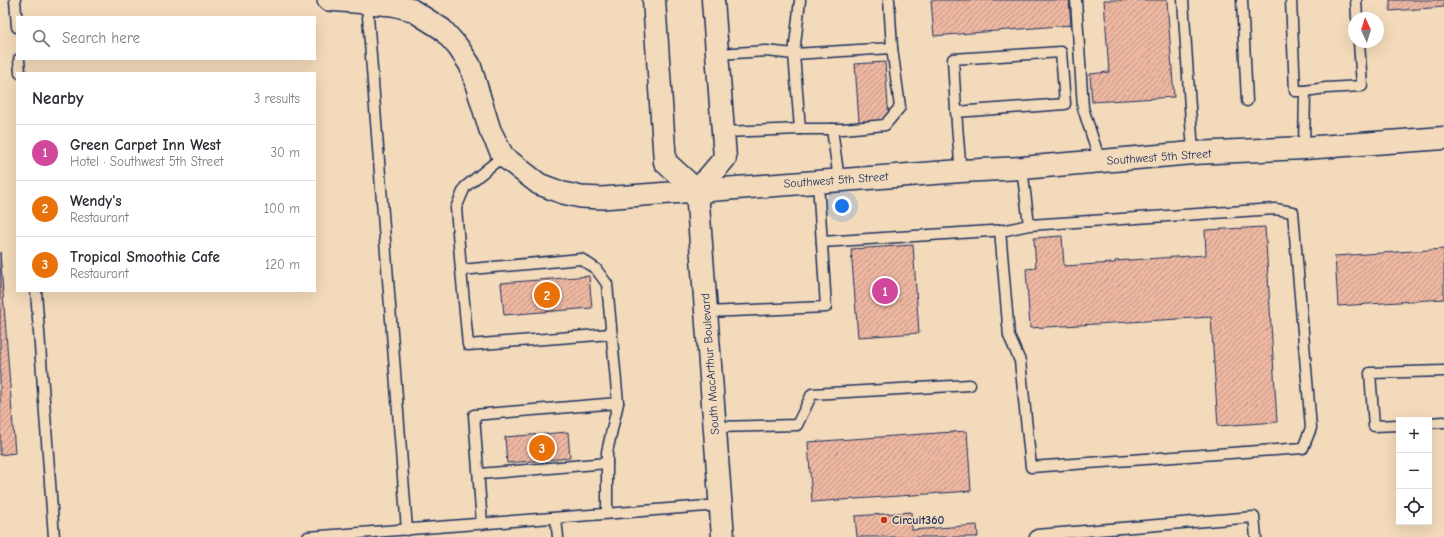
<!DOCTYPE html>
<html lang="en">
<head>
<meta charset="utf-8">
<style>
	:root { --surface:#fff; --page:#f7f7f7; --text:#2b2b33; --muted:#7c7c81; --line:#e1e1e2; --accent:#7c3aed }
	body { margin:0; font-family:"Comic Neue",sans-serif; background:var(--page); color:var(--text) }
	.controls { position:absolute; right:12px; bottom:12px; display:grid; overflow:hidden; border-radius:0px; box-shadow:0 4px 16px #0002 }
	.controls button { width:36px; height:36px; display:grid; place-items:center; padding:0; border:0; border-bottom:1px solid var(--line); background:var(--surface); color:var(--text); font:20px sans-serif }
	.compass { position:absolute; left:1348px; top:12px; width:36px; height:36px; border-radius:50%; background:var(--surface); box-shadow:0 4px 16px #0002; rotate:356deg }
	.you { position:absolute; left:842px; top:206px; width:14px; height:14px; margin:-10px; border:3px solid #fff; border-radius:50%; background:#1a73e8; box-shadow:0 0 0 6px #1a73e833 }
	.badge { display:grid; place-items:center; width:26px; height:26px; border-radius:50%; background:var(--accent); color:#fff; font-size:13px; font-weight:700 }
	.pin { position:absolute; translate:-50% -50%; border:2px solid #fff; box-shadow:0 1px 4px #0006 }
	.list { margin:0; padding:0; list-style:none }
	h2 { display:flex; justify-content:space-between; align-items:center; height:52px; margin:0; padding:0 16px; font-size:17px }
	h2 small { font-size:13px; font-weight:400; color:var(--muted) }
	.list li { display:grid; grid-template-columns:26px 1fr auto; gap:12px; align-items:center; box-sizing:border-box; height:56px; padding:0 16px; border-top:1px solid var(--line) }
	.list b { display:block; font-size:15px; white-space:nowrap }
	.list p { margin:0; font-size:13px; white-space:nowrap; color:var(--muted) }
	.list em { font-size:13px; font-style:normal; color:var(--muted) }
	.icon { flex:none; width:22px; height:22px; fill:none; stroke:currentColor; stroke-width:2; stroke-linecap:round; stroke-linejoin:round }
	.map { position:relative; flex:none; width:1444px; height:537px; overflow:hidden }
	.search { position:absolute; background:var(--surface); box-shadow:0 4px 16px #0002; left:16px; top:16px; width:300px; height:44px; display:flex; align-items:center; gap:10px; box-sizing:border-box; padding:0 14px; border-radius:0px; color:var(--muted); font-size:15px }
	.panel { position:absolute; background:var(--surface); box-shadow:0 4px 16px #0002; left:16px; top:72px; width:300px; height:220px; border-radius:0px }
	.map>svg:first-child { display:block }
	.building { fill:url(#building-hatch); stroke:#1b2f5e }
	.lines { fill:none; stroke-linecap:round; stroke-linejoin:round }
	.service-casing { stroke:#1b2f5e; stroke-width:13 }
	.minor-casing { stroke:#1b2f5e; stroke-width:24 }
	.tertiary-casing { stroke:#1b2f5e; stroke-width:25 }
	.secondary-casing { stroke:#1b2f5e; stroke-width:25 }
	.service { stroke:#f2daba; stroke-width:10 }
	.minor { stroke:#f2daba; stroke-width:21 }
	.tertiary { stroke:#f2daba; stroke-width:22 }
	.secondary { stroke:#f2daba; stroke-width:22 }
	.poi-dot { fill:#c8321e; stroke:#f2daba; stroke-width:1.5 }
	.labels { text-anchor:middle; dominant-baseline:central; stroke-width:3; stroke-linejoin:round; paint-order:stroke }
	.street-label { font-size:12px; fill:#1b2f5e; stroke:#f2daba }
	.poi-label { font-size:12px; font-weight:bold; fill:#1b2f5e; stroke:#f2daba; text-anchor:start }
</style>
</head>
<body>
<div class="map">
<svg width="1444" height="537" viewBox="0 0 1444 537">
	<defs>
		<pattern id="building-hatch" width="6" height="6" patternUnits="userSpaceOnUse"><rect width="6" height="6" fill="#edb7a1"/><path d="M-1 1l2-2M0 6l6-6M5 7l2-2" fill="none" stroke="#bf9586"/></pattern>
	</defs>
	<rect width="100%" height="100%" fill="#f2daba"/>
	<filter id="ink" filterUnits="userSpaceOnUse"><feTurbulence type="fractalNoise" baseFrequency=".025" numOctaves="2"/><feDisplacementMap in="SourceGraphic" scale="8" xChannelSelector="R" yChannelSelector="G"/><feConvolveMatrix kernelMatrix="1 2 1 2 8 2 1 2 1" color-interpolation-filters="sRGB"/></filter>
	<g filter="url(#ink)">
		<g class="building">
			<polygon points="931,0 1069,0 1071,25 934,36"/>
			<polygon points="1104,0 1167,0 1174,97 1092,102 1090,74 1109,72"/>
			<polygon points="1390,0 1444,0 1444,7 1390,11"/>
			<polygon points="885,62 889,120 859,122 855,64"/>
			<polygon points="1265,227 1277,422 1218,426 1211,317 1030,328 1026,269 1036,268 1034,238 1062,236 1064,266 1115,263 1115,261 1206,255 1205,230"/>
			<polygon points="913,245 919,333 858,337 851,249"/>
			<polygon points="1444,249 1444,299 1338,306 1335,256"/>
			<polygon points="0,252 15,453 0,455"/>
			<polygon points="589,276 592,308 504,315 501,283"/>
			<polygon points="967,431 971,491 812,502 808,442"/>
			<polygon points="568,432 570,458 507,463 505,437"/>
			<polygon points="911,512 912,530 977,525 978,537 857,537 855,516"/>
		</g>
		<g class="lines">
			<defs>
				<g id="service">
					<polyline points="15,0 17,27"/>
					<polyline points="800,0 794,54 800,129 843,129 885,125 900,107 892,48 889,0"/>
					<polyline points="1076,0 1083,108 1100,161"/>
					<polyline points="1183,0 1193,153"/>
					<polyline points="1242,0 1247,101"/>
					<polyline points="1291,0 1295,91 1305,91"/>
					<polyline points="1356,0 1357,18"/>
					<polyline points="367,3 407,530"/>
					<polyline points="718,54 766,51 794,54 892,48"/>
					<polyline points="19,59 20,73"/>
					<path d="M956,112L1065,104L1061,52L953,59C955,96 957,134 961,171"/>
					<polyline points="832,129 839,180"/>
					<polyline points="724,132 800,129"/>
					<polyline points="1304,148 1305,91 1326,88 1362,86 1359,42"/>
					<polyline points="503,156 465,187 456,208 461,270 581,259 596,269 607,284 618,403 607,452 607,513"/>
					<polyline points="1000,230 1009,336 1020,361 1031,467 1303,448 1311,428 1293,212 1275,209 1029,225"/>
					<polyline points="822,242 1006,230 1029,225 1022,168"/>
					<polyline points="461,270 468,345 611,334"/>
					<polyline points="36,291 54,537"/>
					<polyline points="706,312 826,307 818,182"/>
					<polyline points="1429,423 1444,422"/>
					<polyline points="1399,425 1374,426 1370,373 1444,371"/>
					<polyline points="715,427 797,425 812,394 970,385"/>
					<polyline points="479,474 607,463"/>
					<polyline points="556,519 558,537"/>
					<polyline points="482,524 474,415 618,403"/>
					<polyline points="308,537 720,505"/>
					<polyline points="1035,537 1037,535 1254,517 1256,537"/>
				</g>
				<polyline id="minor" points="328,0 393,5 412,10 442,29 458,47 470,65 490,130 503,156 539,184 563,193 581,197 602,198 697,191"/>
				<polyline id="tertiary" points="697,191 961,171 1022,168 1193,153 1304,148 1444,138"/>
				<g id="secondary">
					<polyline points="654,0 665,162 697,191 723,537"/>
					<polyline points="697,191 725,158 713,0"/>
				</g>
			</defs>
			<use href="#service" class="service-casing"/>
			<use href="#minor" class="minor-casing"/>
			<use href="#tertiary" class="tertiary-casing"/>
			<use href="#secondary" class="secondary-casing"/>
			<use href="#service" class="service"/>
			<use href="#minor" class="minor"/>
			<use href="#tertiary" class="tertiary"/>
			<use href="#secondary" class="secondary"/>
		</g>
	</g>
	<circle class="poi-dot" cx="884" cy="520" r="4"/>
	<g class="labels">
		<g class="street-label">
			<text transform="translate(1159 157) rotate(-4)">Southwest 5th Street</text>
			<text transform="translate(836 180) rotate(-4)">Southwest 5th Street</text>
			<text transform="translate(710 364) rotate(-94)">South MacArthur Boulevard</text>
		</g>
		<g class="poi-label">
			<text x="892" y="520">Circuit360</text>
		</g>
	</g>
</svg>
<div class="controls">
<button>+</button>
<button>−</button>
<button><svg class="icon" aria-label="locate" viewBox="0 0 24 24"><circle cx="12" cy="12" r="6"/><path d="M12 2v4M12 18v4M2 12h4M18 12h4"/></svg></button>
</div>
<svg class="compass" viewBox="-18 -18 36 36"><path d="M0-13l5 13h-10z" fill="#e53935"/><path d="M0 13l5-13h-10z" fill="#7c7c81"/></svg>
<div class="you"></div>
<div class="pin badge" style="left:885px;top:291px;background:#d1479c">1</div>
<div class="pin badge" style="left:547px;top:295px;background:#e8710a">2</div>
<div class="pin badge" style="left:542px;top:448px;background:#e8710a">3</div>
<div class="search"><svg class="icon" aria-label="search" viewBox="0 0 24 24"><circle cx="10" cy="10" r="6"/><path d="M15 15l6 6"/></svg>Search here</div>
<section class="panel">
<h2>Nearby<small>3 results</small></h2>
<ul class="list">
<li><span class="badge" style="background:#d1479c">1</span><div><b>Green Carpet Inn West</b><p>Hotel · Southwest 5th Street</p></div><em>30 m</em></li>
<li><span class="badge" style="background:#e8710a">2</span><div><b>Wendy's</b><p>Restaurant</p></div><em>100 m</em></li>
<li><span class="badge" style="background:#e8710a">3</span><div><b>Tropical Smoothie Cafe</b><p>Restaurant</p></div><em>120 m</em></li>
</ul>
</section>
</div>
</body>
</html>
